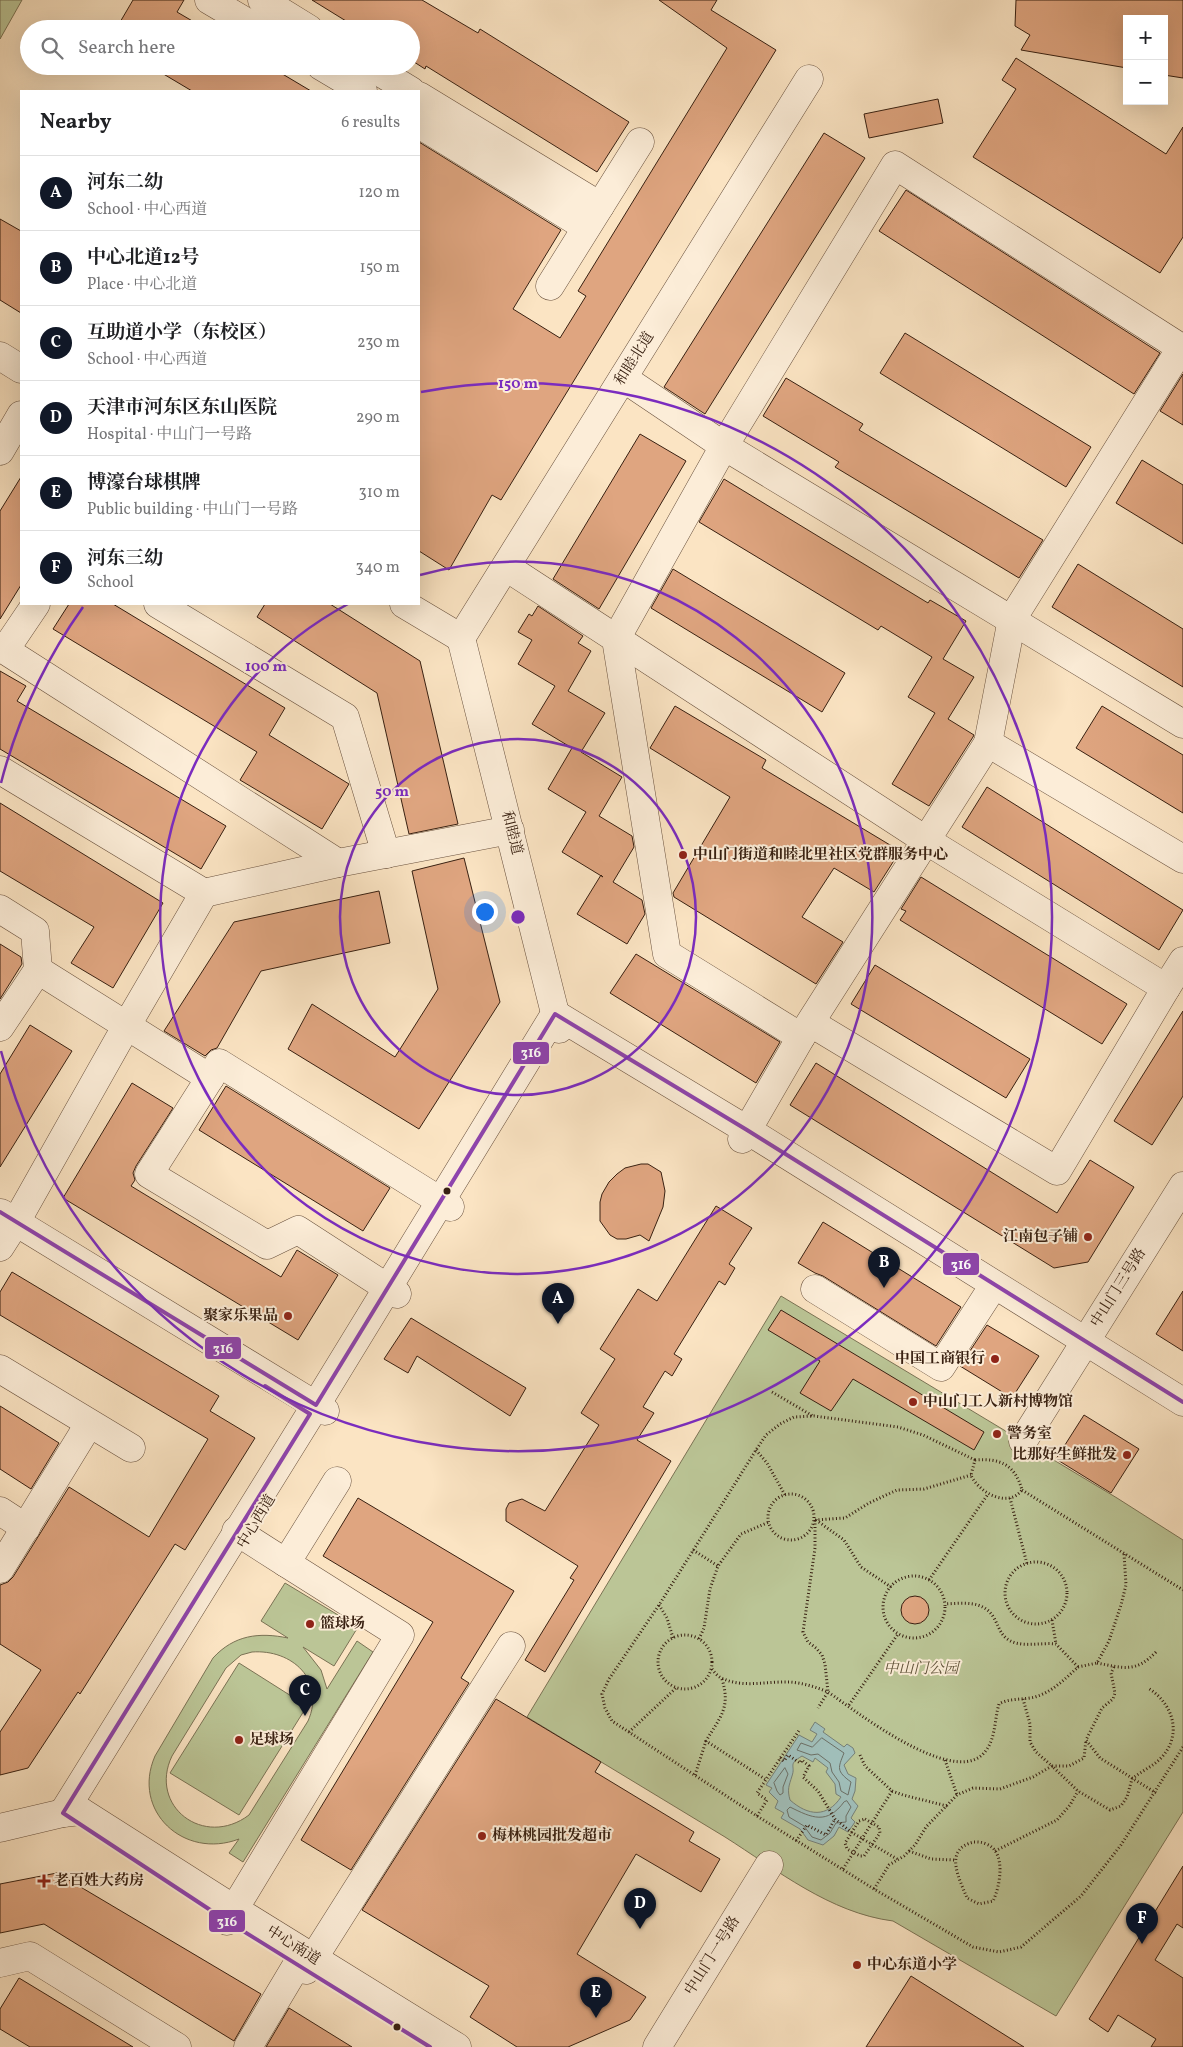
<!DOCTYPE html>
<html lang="en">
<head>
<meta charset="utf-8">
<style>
	:root { --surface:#fff; --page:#f6f6f6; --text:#202124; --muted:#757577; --line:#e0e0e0; --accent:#111827 }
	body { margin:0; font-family:Vollkorn,"Noto Serif SC",serif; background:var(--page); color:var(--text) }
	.controls { position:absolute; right:15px; top:15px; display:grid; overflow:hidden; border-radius:0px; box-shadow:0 5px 20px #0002 }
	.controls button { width:45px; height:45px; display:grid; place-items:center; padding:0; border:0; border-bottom:1px solid var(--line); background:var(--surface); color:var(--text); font:25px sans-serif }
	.you { position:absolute; left:484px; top:911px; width:18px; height:18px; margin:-12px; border:4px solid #fff; border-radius:50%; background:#1a73e8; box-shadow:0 0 0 8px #1a73e833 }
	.badge { display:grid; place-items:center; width:32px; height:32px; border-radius:50%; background:var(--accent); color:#fff; font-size:16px; font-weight:700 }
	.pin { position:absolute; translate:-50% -41px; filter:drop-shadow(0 1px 2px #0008) }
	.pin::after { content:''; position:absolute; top:26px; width:18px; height:15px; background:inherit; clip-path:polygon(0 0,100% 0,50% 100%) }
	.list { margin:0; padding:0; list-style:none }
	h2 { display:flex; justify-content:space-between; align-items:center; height:65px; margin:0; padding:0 20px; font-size:21px }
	h2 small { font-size:16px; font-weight:400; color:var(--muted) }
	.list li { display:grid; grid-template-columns:32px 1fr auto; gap:15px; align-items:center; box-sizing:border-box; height:75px; padding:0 20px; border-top:1px solid var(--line) }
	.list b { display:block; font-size:19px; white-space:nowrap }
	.list p { margin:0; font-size:16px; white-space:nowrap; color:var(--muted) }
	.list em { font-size:16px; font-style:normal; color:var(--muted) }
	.icon { flex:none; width:28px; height:28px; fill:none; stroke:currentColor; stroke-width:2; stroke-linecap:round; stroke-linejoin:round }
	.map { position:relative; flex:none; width:1183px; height:2047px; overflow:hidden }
	.search { position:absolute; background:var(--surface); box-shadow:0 5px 20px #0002; left:20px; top:20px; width:400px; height:55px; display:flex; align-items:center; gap:12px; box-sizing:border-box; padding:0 18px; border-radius:28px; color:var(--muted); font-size:19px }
	.panel { position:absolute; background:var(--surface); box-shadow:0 5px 20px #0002; left:20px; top:90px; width:400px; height:515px; border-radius:0px }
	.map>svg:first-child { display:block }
	.green { fill:#bbc596; stroke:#7a7254; fill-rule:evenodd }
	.water { fill:#a0beb9; stroke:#767f76; fill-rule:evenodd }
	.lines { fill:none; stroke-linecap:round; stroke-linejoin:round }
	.shore { stroke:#6c6f65; stroke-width:1 }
	.building { fill:#dfa580; stroke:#382011 }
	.minor-casing { stroke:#69513e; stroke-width:29 }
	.path { stroke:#382011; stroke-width:3; stroke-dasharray:1 2.5; stroke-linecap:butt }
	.minor { stroke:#fcedd8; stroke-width:28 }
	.bus-1-casing { stroke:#fcedd8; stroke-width:8 }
	.bus-1 { stroke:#8e44ad; stroke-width:4 }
	.ring { fill:none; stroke:#7b2cbf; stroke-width:2.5 }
	.poi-dot { fill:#8f2418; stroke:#fcedd8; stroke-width:2 }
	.bus-dot { fill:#382011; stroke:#fcedd8; stroke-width:2 }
	.labels { text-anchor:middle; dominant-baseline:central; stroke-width:4; stroke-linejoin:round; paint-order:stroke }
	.street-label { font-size:15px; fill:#382011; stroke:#fcedd8 }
	.poi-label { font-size:15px; font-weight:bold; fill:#382011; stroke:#fcedd8; text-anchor:start }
	.park-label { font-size:15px; font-style:italic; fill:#5f5239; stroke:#fcedd8 }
	.centre { fill:#7b2cbf; stroke:#fcedd8; stroke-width:2.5 }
	.ring-label { font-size:15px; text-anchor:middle; font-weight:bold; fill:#7b2cbf; stroke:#fcedd8; stroke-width:4; stroke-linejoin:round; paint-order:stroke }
	.line-badge { stroke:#fcedd8; stroke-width:2 }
	.badge-label { font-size:14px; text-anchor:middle; font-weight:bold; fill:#fff }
</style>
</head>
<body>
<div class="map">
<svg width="1183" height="2047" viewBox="0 0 1183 2047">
	<rect width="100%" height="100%" fill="#fbe4c3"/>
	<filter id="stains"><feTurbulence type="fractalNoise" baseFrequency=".004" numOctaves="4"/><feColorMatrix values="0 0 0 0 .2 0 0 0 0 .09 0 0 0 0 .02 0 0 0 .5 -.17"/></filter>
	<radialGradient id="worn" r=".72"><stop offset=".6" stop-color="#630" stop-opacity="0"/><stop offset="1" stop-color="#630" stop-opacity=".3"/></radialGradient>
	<g class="green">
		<polygon points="0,0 22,0 0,39"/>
		<path d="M781,1296L1117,1498L1183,1540V1812L1056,2016L893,1921C830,1913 777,1870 725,1837C659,1797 593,1757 527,1717Z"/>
		<path d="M285,1583L358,1627L334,1666L303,1647L321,1670L327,1689L357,1641L373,1652L243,1862L229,1853L239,1839C184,1860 131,1811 155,1756L213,1658C234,1635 259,1632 288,1638L261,1621ZM252,1652C292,1649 326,1680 308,1721L249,1815C204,1849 148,1806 172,1756L226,1668L241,1655Z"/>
		<polygon points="239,1663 307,1706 239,1815 170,1773"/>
	</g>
	<path class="water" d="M815,1722L825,1729L823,1732L844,1747L847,1744L853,1748L855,1753L844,1765L848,1774L856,1778L855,1791L852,1799L858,1806L851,1818L855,1822L848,1832L839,1827L834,1836L823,1845L808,1840L800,1829L781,1818L784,1813L775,1808L778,1801L769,1792L772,1788L766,1785L799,1735L812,1742L817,1734L810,1730ZM802,1756L813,1762L815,1758L828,1768L826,1772L835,1784L836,1794L841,1797C827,1818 808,1816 790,1800C787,1789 789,1786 792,1776C796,1765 787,1765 802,1756Z"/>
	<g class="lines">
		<g class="shore">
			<path d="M822,1738L844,1753C838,1768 836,1771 851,1782L848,1795L841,1791L839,1782L832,1772L830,1763L818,1754L811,1755L797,1750L801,1743L812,1747Z"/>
			<polygon points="785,1768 788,1774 783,1787 783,1793 780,1795 777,1791 774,1783"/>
			<path d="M847,1801L851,1807L846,1816V1822L836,1823L830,1833L821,1840L812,1837L804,1826L789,1817L787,1810L790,1807C812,1818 827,1825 844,1802Z"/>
		</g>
	</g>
	<g class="building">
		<polygon points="133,0 184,0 177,12 206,29 116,29"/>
		<polygon points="312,0 422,0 478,33 480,29 629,122 597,172 426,66 425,69 411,60 411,29 359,29"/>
		<polygon points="659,0 717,0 711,10 776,50 501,500 492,495 449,570 419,551 419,142 561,230 513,309 560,338 586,296 578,291 727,48"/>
		<polygon points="1016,0 1183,0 1183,78 1164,75 1164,19 1127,19 1127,68 1021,50 1030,35 1015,26"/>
		<polygon points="1016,58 1166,154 1183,127 1183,237 1160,273 973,157 1016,89 1002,80"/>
		<polygon points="150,66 269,66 311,91 192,91"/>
		<polygon points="938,99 943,123 869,138 864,114"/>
		<polygon points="824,133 865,158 705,414 664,387"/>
		<polygon points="906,190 1160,353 1134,394 879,231"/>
		<polygon points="0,219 21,231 21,313 0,300"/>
		<polygon points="905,333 1091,447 1066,487 880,373"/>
		<polygon points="1183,374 1183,425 1160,411"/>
		<polygon points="786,378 863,424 859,430 1043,540 1019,578 835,467 839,462 763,416"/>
		<polygon points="640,434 686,461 599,609 553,579"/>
		<polygon points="1142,460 1183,485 1183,544 1116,503"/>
		<polygon points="21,477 21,585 0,619 0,511"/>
		<polygon points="724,479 928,603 930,600 966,621 943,659 974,677 948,719 974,735 973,737 929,806 892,784 935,713 908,697 932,657 881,626 878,630 699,522"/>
		<polygon points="1078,564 1183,629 1183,687 1052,607"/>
		<polygon points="673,569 845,673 822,712 651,608"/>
		<polygon points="69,604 113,604 285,708 269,735 349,784 322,829 240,780 257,752 53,629"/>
		<polygon points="265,604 330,604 420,661 458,824 409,834 377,693 257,617"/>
		<polygon points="538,606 583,636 578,643 591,651 568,691 605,713 581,752 622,777 599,816 632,836 634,847 613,882 642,900 645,914 627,944 577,914 601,875 603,877 562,852 586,812 548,789 572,748 532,724 555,686 518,664 532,640 518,632 529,614 532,616"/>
		<polygon points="0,671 26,686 17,701 226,826 201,869 0,749"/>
		<polygon points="675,706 766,760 762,768 900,851 874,892 834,868 802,917 843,942 816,984 674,897 673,893 730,797 650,748"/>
		<polygon points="1102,706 1183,755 1183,813 1076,748"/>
		<polygon points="987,787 1183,910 1159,950 962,827"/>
		<polygon points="0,803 163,903 113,988 71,963 94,927 0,871"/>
		<polygon points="464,858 500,1002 419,1129 288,1049 312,1004 395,1057 438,989 412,871"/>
		<polygon points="921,877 1127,1004 1102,1044 900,920 906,911 901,909"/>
		<polygon points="379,891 390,943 261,971 217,1048 211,1050 205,1056 164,1031 234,922"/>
		<polygon points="0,944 21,957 22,964 0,999"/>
		<polygon points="636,954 780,1042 756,1083 610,993"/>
		<polygon points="875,965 1030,1059 1006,1098 851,1004"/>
		<polygon points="1183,1011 1183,1096 1152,1145 1114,1121"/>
		<polygon points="30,1025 72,1051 0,1167 0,1074"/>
		<polygon points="816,1063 1057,1213 1090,1160 1134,1187 1088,1262 1054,1268 790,1105"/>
		<polygon points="132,1083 173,1108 136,1166 133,1173 135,1180 131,1186 281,1277 297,1250 338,1275 298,1340 63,1198"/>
		<polygon points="226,1086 390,1188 363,1231 199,1130"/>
		<polygon points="641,1164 648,1164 661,1172 665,1191 663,1207 649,1241 640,1235 626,1239 617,1239 610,1235 600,1221 600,1202 602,1194 609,1182 617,1174 625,1168"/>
		<polygon points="716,1206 752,1228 729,1264 735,1268 725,1285 719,1281 674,1354 682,1359 672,1376 665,1371 643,1407 654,1413 637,1440 671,1461 545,1672 525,1660 574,1580 570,1578 578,1566 506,1521 506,1509 509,1503 522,1499 545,1511 599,1425 581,1413 615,1359 600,1349 638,1289 657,1301"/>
		<polygon points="823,1222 961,1307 936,1346 823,1276 815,1273 798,1263"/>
		<polygon points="12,1272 219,1396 210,1411 255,1438 185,1550 175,1544 80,1694 78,1692 28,1768 0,1775 0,1732 41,1670 0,1644 0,1585 8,1582 13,1577 69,1487 149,1537 208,1439 0,1315 0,1292"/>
		<polygon points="1183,1291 1183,1351 1156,1334"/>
		<polygon points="781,1310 984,1432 974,1450 853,1379 831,1411 800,1393 820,1361 768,1330"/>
		<polygon points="411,1318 526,1388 510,1416 417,1356 408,1373 384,1359"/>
		<polygon points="987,1325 1039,1356 1012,1398 960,1366"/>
		<polygon points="0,1406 59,1443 31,1489 0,1469"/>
		<polygon points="1084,1415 1139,1449 1111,1493 1056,1459"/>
		<polygon points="358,1498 514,1591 461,1678 469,1683 351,1870 301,1840 433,1622 323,1556"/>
		<circle cx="915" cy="1610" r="14"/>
		<polygon points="496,1699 601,1762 595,1772 694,1832 689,1841 720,1859 701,1892 636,1854 577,1954 646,1997 630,2020 568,2047 517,2047 470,2017 489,1986 362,1910"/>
		<polygon points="1183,1866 1183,1928 1177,1924 1155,1960 1183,1978 1183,2047 1151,2047 1156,2039 1118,2015 1108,2032 1089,2019"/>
		<polygon points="57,1873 261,1994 234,2041 44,1924 0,1933 0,1884"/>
		<polygon points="911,1976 1024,2047 866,2047"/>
		<polygon points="19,1978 133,2047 30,2047 0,2029 0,2009"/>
		<polygon points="289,2008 352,2047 266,2047"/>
	</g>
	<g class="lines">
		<defs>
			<g id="minor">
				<polyline points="209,0 258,29"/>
				<polyline points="262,0 309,29"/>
				<polyline points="321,66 363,91"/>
				<polyline points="370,66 411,91"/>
				<polyline points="419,96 600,206"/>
				<polyline points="419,124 586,227"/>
				<polyline points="550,286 640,142"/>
				<polyline points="0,356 21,369"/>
				<polyline points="623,378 724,446 1183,724"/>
				<polyline points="0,451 21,415"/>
				<polyline points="506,567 927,841 1166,988 1183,961"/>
				<polyline points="158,604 345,717 386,854"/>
				<polyline points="404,604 461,638"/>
				<polyline points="461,638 809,79"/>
				<polyline points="461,638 559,1029"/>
				<polyline points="0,647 338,863"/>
				<polyline points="5,650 36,604"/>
				<polyline points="988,743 1183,859"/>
				<polyline points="0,770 204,893 127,1025 16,1222 0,1247"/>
				<polyline points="204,893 338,863 510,830"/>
				<polyline points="0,909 35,931 38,970 0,1027"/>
				<polyline points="38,970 210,1078 219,1063 450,1207"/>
				<polyline points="555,1014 747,1130 1183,1402"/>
				<polyline points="811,1023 1057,1171 1166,988"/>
				<polyline points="801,1037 667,954 616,639 724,446 895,165 1183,349"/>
				<polyline points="210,1078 149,1174 267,1245 298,1230 397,1294"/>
				<polyline points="742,1139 801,1037 988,743 1012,619 1181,348"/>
				<polyline points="1,1213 325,1411"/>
				<polyline points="815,1289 941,1367 994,1285"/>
				<polyline points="0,1369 131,1448"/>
				<polyline points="1023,1441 1183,1186"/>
				<polyline points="0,1511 26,1528"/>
				<polyline points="236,1531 286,1563"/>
				<polyline points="0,1569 89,1424"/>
				<polyline points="80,1811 234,1909 457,2047"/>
				<polyline points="63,1813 316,1405 555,1014"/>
				<polyline points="0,1828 63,1813 80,1811"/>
				<polyline points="227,1921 400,1635 286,1563 337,1481"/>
				<polyline points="0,1963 30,1956 177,2047"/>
				<polyline points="306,1970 511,1646"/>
				<polyline points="248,2047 304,1953"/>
				<polyline points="657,2047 769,1865"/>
			</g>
		</defs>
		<use href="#minor" class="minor-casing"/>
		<g class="path">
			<polyline points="772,1392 813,1416"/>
			<polyline points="756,1450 767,1463 785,1495"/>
			<polyline points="975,1460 923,1435 898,1427 814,1416 794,1417 780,1424 766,1435 756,1450 659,1605 609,1679 602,1694 605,1708 612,1721 757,1816 874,1889 973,1947 999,1952 1021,1947 1081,1896 1121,1845 1183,1747"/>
			<path d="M975,1460C1001,1458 1015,1465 1022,1490C1008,1509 978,1492 971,1475Z"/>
			<polyline points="1022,1490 1183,1590"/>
			<circle cx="791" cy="1517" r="23"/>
			<polyline points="1010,1498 1027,1564"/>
			<polyline points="815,1520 815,1548 803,1632 808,1642 816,1648 822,1655 825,1664 828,1692 818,1708"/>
			<polyline points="815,1520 845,1518 869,1503 897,1490 924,1489 971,1475"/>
			<polyline points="816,1520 844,1540 861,1567 891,1587"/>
			<polyline points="693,1550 718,1566"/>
			<circle cx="1036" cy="1593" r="31"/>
			<circle cx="914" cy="1607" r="31"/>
			<polyline points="929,1580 988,1494"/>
			<polyline points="659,1605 667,1618 673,1638"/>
			<polyline points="1052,1620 1056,1644"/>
			<circle cx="685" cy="1662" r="27"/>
			<polyline points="699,1639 704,1628 710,1589 718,1566 741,1534 769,1522"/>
			<path d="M1097,1663C1123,1668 1136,1673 1156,1652"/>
			<polyline points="1078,1667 1097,1663 1109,1641 1121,1605 1126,1585 1124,1553"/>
			<polyline points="1114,1667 1111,1673 1115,1693 1113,1699 1102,1708 1086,1740 1100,1758 1156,1793"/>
			<path d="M712,1669C715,1673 719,1678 724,1679C744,1688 769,1681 790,1682C803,1683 816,1687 828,1692C857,1712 949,1784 982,1755C996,1742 994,1721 999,1704C1009,1698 1023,1700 1035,1697C1052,1692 1065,1679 1078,1667L1056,1644C1041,1642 1019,1649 1006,1638C1000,1633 998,1625 994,1618C984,1600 963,1603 945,1604"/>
			<path d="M722,1679C731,1708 720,1717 706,1741L765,1779"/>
			<polyline points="1023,1699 1030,1724 1030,1742 1036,1752 1052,1766 1069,1766 1084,1758 1086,1740"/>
			<polyline points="849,1705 898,1634"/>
			<polyline points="629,1732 676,1688"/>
			<polyline points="780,1758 784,1761 788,1755 800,1763 802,1760 809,1766 803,1777 818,1791 835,1819 851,1832 897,1859"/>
			<polyline points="945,1760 957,1795"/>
			<polyline points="695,1775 706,1741"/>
			<polyline points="892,1791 903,1795 947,1806"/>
			<polyline points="757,1816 767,1800 757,1793 800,1729"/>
			<polygon points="865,1819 879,1827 880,1833 864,1856 860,1856 847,1849 845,1843 859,1821"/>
			<polyline points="796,1841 807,1825 826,1835 835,1819"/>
			<path d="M974,1842C978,1842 982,1842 986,1844C1007,1851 1000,1887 993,1901L979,1904L967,1898C959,1878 943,1849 974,1842Z"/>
			<polyline points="909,1851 931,1859 955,1860"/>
			<polyline points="995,1851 1057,1820 1070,1805 1078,1791"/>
			<polyline points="843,1869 892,1791 865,1766 860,1755"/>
			<path d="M874,1889L889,1865L904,1856L915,1845L926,1827L957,1795L973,1788L1000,1789L1033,1777L1052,1766L1078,1791L1110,1810L1121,1806L1127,1797L1132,1779C1141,1771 1152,1767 1160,1759C1183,1736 1174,1704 1148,1688"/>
		</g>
		<use href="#minor" class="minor"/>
		<defs>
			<g id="bus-1">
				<polyline points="0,1212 316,1405 555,1014 747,1130 1183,1402"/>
				<polyline points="265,1386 310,1414 63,1813 227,1921 430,2047"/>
			</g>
		</defs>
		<use href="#bus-1" class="bus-1-casing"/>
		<use href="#bus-1" class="bus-1"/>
	</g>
	<g class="ring">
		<circle cx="518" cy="917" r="178"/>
		<path d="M420 575A356 356 0 1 1 348 604"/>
		<path d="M1 783A534 534 0 0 1 83 607M421 392A534 534 0 1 1 1 1051"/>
	</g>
	<g class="poi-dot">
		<circle cx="683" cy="855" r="5"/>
		<circle cx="1088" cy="1237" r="5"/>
		<circle cx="288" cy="1316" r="5"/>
		<circle cx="995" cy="1359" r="5"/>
		<circle cx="913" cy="1402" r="5"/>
		<circle cx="997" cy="1434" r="5"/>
		<circle cx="1127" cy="1455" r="5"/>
		<circle cx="310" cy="1624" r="5"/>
		<circle cx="239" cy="1740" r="5"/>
		<circle cx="482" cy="1836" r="5"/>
		<path d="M41.5 1873.5h5v5h5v5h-5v5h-5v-5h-5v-5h5z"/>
		<circle cx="857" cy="1965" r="5"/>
	</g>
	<g class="bus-dot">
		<circle cx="447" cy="1191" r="4.5"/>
		<circle cx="397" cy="2027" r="4.5"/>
	</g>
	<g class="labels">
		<g class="street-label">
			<text transform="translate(635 359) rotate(-58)">和睦北道</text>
			<text transform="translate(511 833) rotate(76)">和睦道</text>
			<text transform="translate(1119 1288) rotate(-58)">中山门三号路</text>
			<text transform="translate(257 1522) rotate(-59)">中心西道</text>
			<text transform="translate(293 1946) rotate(32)">中心南道</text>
			<text transform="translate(713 1956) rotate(-58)">中山门一号路</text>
		</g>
		<g class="poi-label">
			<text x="693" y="855">中山门街道和睦北里社区党群服务中心</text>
			<text x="1078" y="1237" text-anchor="end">江南包子铺</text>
			<text x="278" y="1316" text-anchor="end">聚家乐果品</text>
			<text x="985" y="1359" text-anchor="end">中国工商银行</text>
			<text x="923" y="1402">中山门工人新村博物馆</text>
			<text x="1007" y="1434">警务室</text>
			<text x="1117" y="1455" text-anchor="end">比那好生鲜批发</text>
			<text x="320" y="1624">篮球场</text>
			<text x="249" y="1740">足球场</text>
			<text x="492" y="1836">梅林桃园批发超市</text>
			<text x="54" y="1881">老百姓大药房</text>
			<text x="867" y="1965">中心东道小学</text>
		</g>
		<g class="park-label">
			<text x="921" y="1669">中山门公园</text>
		</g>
	</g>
	<circle cx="518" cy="917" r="8" class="centre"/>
	<g class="ring-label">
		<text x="518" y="388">150 m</text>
		<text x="266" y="671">100 m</text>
		<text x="392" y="796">50 m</text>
	</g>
	<g class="line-badge">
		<rect x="512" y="1041" width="38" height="24" rx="5" fill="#8e44ad"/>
		<rect x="942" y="1252" width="38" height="24" rx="5" fill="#8e44ad"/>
		<rect x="204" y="1336" width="38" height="24" rx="5" fill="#8e44ad"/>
		<rect x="208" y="1909" width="38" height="24" rx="5" fill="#8e44ad"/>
	</g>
	<g class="badge-label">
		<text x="531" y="1057">316</text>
		<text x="961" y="1269">316</text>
		<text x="223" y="1353">316</text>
		<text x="227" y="1926">316</text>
	</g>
	<rect width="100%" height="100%" filter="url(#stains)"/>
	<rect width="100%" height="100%" fill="url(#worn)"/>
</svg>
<div class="controls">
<button>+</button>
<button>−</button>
</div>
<div class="you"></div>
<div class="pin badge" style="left:558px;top:1324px">A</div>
<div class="pin badge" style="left:884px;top:1288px">B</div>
<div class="pin badge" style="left:305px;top:1716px">C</div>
<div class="pin badge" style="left:640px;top:1929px">D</div>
<div class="pin badge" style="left:596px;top:2018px">E</div>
<div class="pin badge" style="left:1142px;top:1944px">F</div>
<div class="search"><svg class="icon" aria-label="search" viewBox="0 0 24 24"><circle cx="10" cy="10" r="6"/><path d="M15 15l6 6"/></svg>Search here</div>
<section class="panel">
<h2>Nearby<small>6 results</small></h2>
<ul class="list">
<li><span class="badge">A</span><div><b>河东二幼</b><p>School · 中心西道</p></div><em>120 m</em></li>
<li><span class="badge">B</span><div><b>中心北道12号</b><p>Place · 中心北道</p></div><em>150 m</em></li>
<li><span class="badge">C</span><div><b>互助道小学（东校区）</b><p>School · 中心西道</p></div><em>230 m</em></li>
<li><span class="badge">D</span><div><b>天津市河东区东山医院</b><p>Hospital · 中山门一号路</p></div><em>290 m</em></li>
<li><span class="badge">E</span><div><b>博濠台球棋牌</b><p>Public building · 中山门一号路</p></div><em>310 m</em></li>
<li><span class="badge">F</span><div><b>河东三幼</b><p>School</p></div><em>340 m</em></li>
</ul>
</section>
</div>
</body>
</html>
